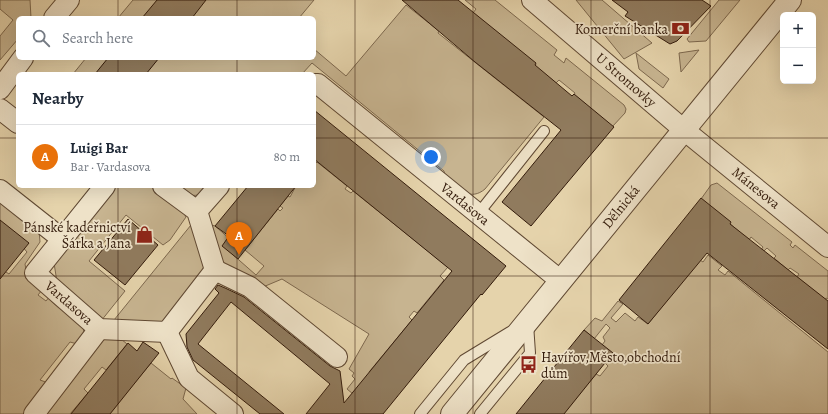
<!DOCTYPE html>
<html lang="en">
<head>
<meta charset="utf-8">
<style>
	:root { --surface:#fff; --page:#f2f2f3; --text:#1f2937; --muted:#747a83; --line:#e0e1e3; --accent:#1a73e8 }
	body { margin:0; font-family:Alegreya,serif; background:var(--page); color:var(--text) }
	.controls { position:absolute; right:12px; top:12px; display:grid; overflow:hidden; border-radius:6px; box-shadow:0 4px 16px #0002 }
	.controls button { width:36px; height:36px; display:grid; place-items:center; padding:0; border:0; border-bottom:1px solid var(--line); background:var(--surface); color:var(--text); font:20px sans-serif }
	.you { position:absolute; left:431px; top:157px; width:14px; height:14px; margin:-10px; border:3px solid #fff; border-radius:50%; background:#1a73e8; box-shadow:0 0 0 6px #1a73e833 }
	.badge { display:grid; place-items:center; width:26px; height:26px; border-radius:50%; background:var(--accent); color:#fff; font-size:13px; font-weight:700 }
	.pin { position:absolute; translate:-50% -33px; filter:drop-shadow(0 1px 2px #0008) }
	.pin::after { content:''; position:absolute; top:21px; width:14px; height:12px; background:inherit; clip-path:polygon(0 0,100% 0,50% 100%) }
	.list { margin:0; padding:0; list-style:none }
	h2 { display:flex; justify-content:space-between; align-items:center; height:52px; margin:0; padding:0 16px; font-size:17px }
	h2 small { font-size:13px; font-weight:400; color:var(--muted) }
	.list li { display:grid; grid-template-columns:26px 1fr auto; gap:12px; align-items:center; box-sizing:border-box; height:64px; padding:0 16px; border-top:1px solid var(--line) }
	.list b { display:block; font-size:15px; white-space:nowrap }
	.list p { margin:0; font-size:13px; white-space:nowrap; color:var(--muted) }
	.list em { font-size:13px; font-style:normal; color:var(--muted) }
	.icon { flex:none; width:22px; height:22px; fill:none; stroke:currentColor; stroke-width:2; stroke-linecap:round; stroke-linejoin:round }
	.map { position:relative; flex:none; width:828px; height:414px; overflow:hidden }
	.search { position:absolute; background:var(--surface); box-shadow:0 4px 16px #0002; left:16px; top:16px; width:300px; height:44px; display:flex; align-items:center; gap:10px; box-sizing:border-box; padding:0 14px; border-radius:6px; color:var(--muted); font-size:15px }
	.panel { position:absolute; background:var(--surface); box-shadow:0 4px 16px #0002; left:16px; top:72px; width:300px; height:116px; border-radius:6px }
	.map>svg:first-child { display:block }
	.green { fill:#c7b490; stroke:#7d684e }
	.building { fill:#907b5e; stroke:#331b0b }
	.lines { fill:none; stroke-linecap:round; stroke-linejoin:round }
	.service-casing { stroke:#604933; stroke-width:12 }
	.minor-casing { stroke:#604933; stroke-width:22 }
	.tertiary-casing { stroke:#604933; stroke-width:24 }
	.service { stroke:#eee2c8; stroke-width:10 }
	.minor { stroke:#eee2c8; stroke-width:20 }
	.tertiary { stroke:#eee2c8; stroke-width:22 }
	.grid { fill:none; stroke:#331b0b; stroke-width:1; stroke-opacity:0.55 }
	.labels { text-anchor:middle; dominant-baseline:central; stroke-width:3.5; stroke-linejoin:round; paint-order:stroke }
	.poi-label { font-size:14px; fill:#331b0b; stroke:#eee2c8; text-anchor:end }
	.street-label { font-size:14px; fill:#331b0b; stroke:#eee2c8 }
</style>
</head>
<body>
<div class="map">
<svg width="828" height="414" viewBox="0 0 828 414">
	<rect width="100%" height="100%" fill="#e5d3ab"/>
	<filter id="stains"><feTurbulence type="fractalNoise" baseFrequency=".005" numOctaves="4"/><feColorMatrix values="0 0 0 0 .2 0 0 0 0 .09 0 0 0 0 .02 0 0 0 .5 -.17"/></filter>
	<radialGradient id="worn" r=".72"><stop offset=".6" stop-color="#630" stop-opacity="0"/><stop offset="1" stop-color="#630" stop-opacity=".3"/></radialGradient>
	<g class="green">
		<polygon points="0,0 30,0 31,18 18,18 18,39 0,60 0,36 13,20 0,9"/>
		<polygon points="133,0 314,0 299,18 118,18"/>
		<polygon points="465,0 495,0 557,50 554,55 564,63 566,58 624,105 626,109 625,113 612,127 574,95 575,93 559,80 556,83 535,66 536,64 473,13 476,9"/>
		<polygon points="576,0 602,0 652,43 624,59"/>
		<polygon points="719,0 740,0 706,41 689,42 687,39"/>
		<path d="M406,5L439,31L438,33L544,117L485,189C471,201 459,190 446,182L444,171L312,63L302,74H73L86,58H314V49L346,76Z"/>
		<polygon points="699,50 681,72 679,53"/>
		<polygon points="636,53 669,79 663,88 639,69"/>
		<polygon points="317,162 347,186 345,189 351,193 353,191 448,267 440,276 444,280 417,313 414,311 409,317 412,320 369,372 398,396 377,414 347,389 355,379 352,376 354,373 349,369 369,334 282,279 263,287 224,266 204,223 215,226 231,240 223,246 256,275 264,266 245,250 278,209 280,211 283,208 280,206 288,196 290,197 296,186 314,186 314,165"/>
		<polygon points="717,183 792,242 790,245 793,248 795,245 828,271 828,299 826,298 825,300 797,277 799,274 790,268 788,270 774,258 776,256 767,248 763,252 761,250 763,247 751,237 749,240 701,199 711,185"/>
		<polygon points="114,186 154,186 181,208 186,217 170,240 163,245 126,215 89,261 125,291 101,321 57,282 54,263"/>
		<path d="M174,186H212C194,200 193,197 174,186Z"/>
		<path d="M0,196L39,230L40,242L25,264L26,270L42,290L38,295L46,301L50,296L54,299L51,301L59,308L61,305C76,319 90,323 81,345L70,342L40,380L51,384L26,414H0V268L9,274L27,252L0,221Z"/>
		<path d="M191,225C199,239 208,255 202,273L165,319L159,325L114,320Z"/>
		<polygon points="708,255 722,266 718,270 725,275 728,271 828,352 828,414 563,414 596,374 600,376 608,366 605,363 613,354 602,345 605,341 603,337 610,328 606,324 594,339 584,330 595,318 602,321 618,301 623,304 611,318 616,322 625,313 635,321 638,317 648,324 700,260 703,262"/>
		<polygon points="115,334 127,344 106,370 102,367 84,389 88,393 70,414 40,414 100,341"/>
		<polygon points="151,363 171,379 172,378 186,388 183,399 197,414 109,414"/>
	</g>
	<g class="building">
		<polygon points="157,0 206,0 192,18 142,18"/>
		<polygon points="402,0 458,0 536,63 535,65 572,96 574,94 614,127 531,226 502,202 561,130 475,62"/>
		<polygon points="612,0 702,0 711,6 677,41 670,44 625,16 628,12"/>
		<polygon points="108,58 159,58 146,74 95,74"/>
		<polygon points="314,110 506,266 482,295 481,294 383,414 306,414 330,384 231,302 198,344 284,414 260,414 193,360 187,347 186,334 219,293 215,289 218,285 225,288 244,297 330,366 340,371 344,403 452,271 314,159"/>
		<polygon points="248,186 296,186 238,259 222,246 229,236 215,226"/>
		<polygon points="701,198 731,222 730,224 828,301 828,349 707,253 648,324 619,300"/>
		<polygon points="128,219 158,245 125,285 94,260"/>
		<polygon points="0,220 29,243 0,279"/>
		<polygon points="584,330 613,353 564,414 516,414"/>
		<polygon points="143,342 159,353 110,414 71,414 128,343 137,351"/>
	</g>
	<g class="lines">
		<defs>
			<g id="service">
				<polyline points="478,214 544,131"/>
				<polyline points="420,414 464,360 510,332"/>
				<polyline points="480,414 530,353 528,324"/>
			</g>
			<g id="minor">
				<polyline points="532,0 684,130 828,247"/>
				<polyline points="54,18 69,0"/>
				<polyline points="314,84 318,84 561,281"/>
				<polyline points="0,89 23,58"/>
				<polyline points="0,109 18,123"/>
				<polyline points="105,186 35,273 99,329 167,332 215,270 197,211 163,186"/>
				<polyline points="0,190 62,239"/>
				<polyline points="197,211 219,186"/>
				<polyline points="215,270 250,287 337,357"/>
				<polyline points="167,332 189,378 233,414"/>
				<polyline points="34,414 99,329"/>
			</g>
			<polyline id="tertiary" points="452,414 790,0"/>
		</defs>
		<use href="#service" class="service-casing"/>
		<use href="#minor" class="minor-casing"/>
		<use href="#tertiary" class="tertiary-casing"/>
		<use href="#service" class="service"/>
		<use href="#minor" class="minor"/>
		<use href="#tertiary" class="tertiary"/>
	</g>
	<path class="grid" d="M118,0V18M237,0V18M355,0V414M473,0V414M591,0V414M710,0V414M118,58V74M237,58V74M0,138H18M314,138H828M118,186V414M237,186V414M0,276H828"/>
	<defs>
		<symbol id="bank-bare" viewBox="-9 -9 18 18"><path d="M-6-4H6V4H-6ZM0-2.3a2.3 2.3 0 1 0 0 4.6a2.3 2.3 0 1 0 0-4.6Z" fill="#8f2418" stroke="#eee2c8" stroke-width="2.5" paint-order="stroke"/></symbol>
		<symbol id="shop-bare" viewBox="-9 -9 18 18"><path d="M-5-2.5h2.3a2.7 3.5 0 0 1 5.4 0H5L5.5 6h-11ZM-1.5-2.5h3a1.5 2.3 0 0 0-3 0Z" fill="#8f2418" stroke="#eee2c8" stroke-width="2.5" paint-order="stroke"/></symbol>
		<symbol id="bus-bare" viewBox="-9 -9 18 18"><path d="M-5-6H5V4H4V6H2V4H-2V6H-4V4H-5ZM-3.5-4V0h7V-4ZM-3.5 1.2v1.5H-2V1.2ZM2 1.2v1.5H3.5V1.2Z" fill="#8f2418" stroke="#eee2c8" stroke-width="2.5" paint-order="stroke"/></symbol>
	</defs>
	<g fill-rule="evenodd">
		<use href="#bank-bare" x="668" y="16" width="25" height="25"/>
		<use href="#shop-bare" x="132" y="222" width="25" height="25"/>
		<use href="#bus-bare" x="516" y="352" width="25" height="25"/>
	</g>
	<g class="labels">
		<g class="poi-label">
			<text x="668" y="29">Komerční banka</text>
			<text x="131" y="227">Pánské kadeřnictví<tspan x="131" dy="16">Šárka a Jana</tspan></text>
			<text x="541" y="357" text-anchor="start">Havířov,Město,obchodní<tspan x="541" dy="16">dům</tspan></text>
		</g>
		<g class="street-label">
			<text transform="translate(626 80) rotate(41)">U Stromovky</text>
			<text transform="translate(756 188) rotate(39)">Mánesova</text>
			<text transform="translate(465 204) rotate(39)">Vardasova</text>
			<text transform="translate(621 207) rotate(-51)">Dělnická</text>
			<text transform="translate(69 303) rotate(41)">Vardasova</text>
		</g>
	</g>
	<rect width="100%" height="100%" filter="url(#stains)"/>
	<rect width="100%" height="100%" fill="url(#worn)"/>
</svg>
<div class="controls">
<button>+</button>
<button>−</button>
</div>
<div class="you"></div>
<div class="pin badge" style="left:239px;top:255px;background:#e8710a">A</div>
<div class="search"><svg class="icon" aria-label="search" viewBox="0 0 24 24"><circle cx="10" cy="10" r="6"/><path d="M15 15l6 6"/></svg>Search here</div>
<section class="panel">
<h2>Nearby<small></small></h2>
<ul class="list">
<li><span class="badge" style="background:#e8710a">A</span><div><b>Luigi Bar</b><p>Bar · Vardasova</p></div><em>80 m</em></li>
</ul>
</section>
</div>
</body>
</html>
